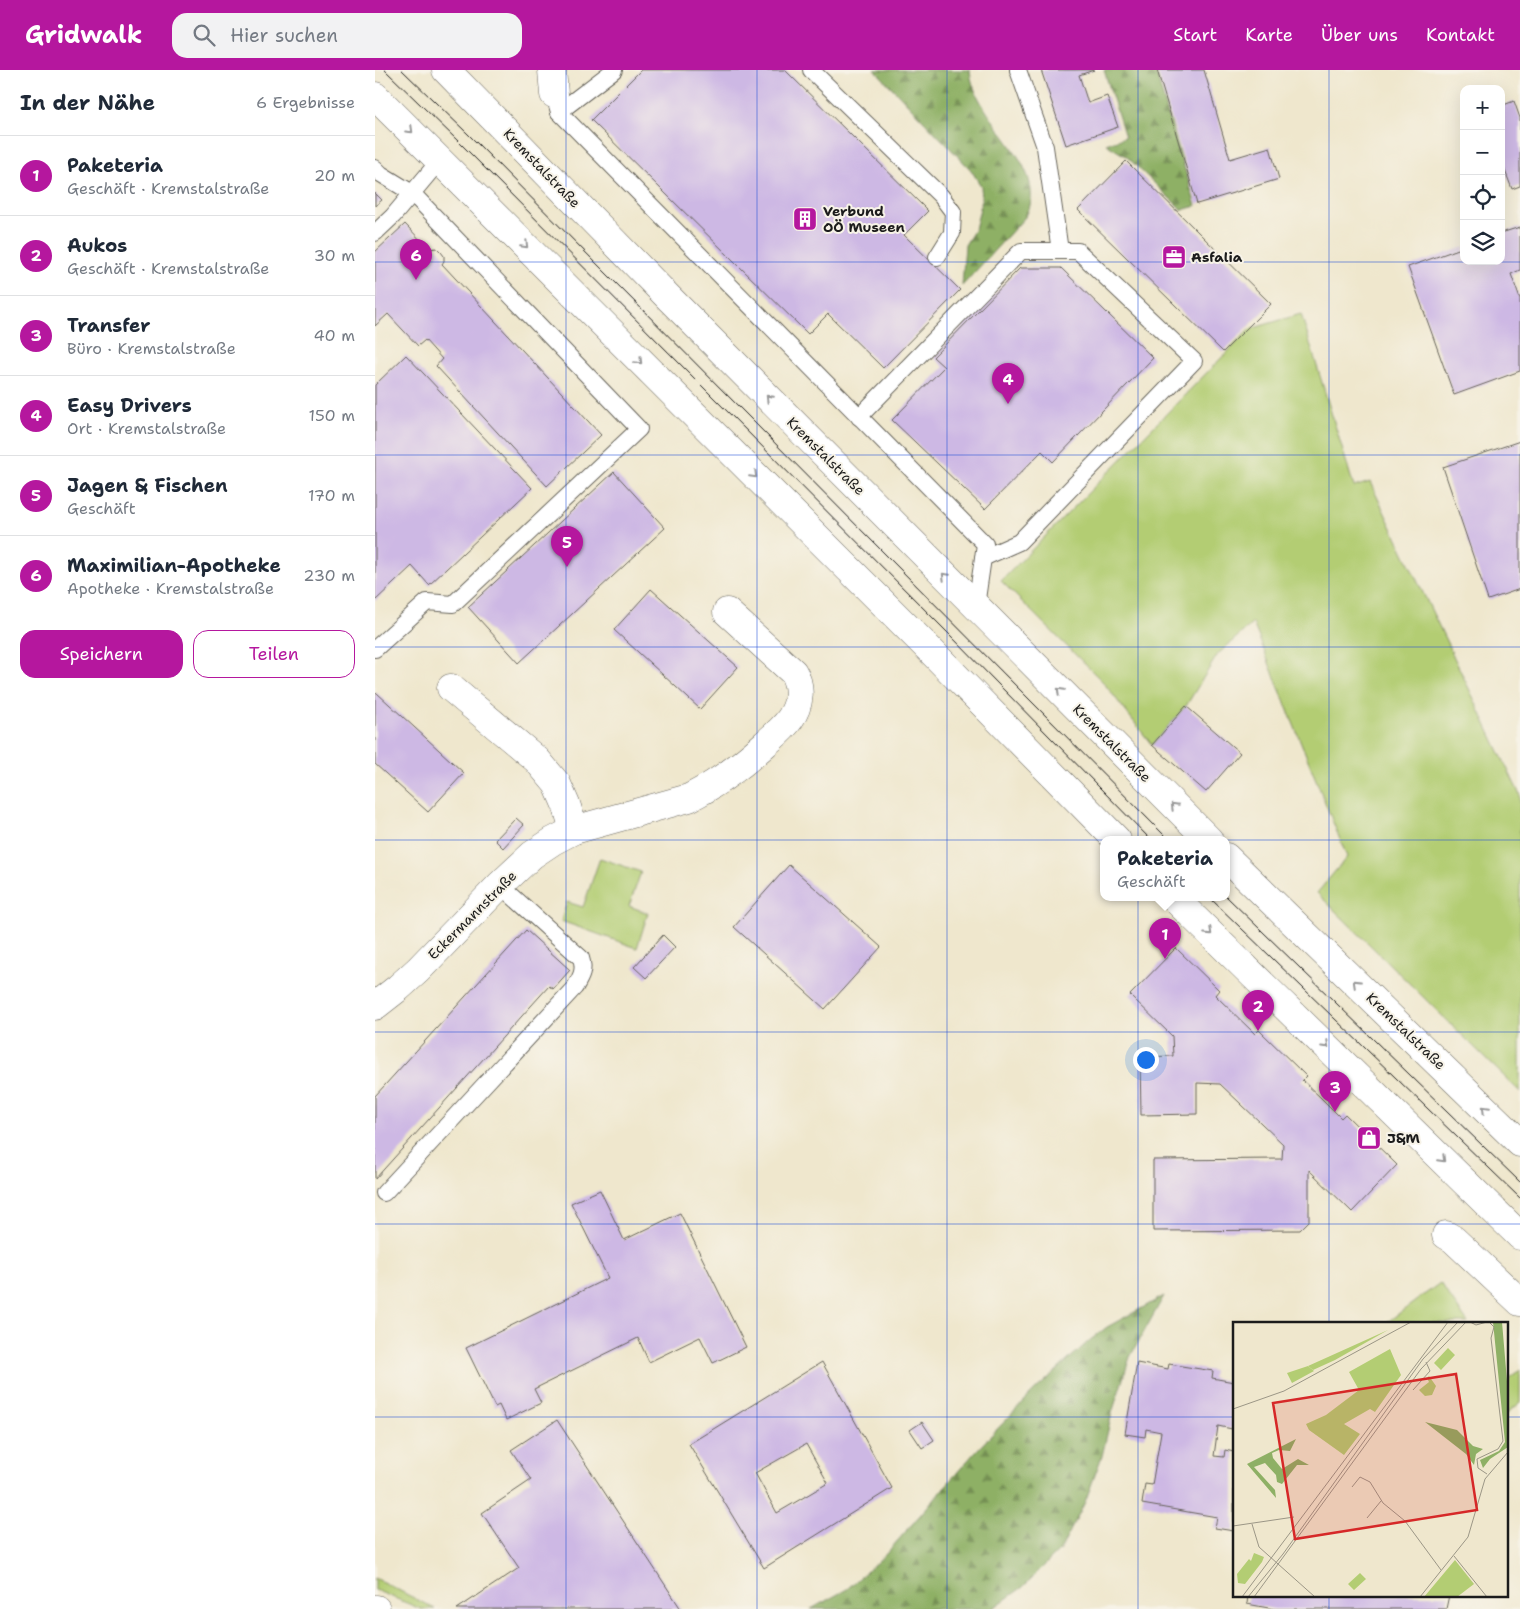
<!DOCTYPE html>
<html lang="de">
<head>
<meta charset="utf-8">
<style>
	:root { --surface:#fff; --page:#f2f2f3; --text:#1f2937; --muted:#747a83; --line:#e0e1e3; --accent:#b5179e }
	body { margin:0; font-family:"Shantell Sans",sans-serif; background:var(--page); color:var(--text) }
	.controls { position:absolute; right:15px; top:15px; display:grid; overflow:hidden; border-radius:10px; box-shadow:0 5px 20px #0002 }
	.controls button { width:45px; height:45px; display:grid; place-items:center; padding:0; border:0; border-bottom:1px solid var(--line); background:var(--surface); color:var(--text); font:25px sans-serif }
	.you { position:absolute; left:770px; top:989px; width:18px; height:18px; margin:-12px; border:4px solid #fff; border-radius:50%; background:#1a73e8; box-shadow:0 0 0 8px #1a73e833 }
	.badge { display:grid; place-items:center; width:32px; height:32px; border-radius:50%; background:var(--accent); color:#fff; font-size:16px; font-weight:700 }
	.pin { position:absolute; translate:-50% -41px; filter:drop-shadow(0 1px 2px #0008) }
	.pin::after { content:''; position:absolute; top:26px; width:18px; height:15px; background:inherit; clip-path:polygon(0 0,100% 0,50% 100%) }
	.popup { position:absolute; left:725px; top:766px; width:130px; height:65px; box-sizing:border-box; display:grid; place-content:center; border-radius:10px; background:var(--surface); filter:drop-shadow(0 1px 4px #0005); font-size:16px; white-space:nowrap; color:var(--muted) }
	.popup b { font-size:19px; color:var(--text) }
	.popup::after { content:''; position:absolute; left:50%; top:100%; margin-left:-10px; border:10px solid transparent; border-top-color:var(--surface) }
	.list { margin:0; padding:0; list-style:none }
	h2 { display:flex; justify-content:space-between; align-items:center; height:65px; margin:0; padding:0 20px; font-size:21px }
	h2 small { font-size:16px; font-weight:400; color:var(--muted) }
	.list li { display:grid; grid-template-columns:32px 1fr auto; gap:15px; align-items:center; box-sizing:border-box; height:80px; padding:0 20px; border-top:1px solid var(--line) }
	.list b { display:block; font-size:19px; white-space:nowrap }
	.list p { margin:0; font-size:16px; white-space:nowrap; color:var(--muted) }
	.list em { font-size:16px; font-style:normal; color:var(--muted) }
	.actions { display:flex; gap:10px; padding:15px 20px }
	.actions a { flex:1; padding:11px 0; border:1px solid var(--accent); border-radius:15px; text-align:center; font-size:18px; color:var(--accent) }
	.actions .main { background:var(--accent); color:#fff }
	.icon { flex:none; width:28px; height:28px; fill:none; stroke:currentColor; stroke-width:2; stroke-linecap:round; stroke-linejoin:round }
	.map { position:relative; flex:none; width:1145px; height:1539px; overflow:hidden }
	header { display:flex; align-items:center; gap:30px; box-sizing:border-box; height:70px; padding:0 25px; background:var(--accent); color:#fff }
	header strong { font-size:24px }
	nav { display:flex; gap:28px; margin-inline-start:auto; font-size:18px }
	.search { width:350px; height:45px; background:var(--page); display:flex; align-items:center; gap:12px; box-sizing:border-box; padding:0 18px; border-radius:15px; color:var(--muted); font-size:19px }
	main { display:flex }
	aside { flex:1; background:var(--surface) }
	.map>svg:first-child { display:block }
	.green { fill:#b3cd73; stroke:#687448 }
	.forest { fill:url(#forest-firs); stroke:#556640 }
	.building { fill:#cdb8e4; fill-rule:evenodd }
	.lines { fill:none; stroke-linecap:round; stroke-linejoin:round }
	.lane-casing { stroke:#66635a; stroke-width:18 }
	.street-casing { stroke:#66635a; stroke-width:29 }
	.primary-casing { stroke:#66635a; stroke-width:29 }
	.lane { stroke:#fff; stroke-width:16 }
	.street { stroke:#fff; stroke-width:28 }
	.primary { stroke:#fff; stroke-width:28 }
	.tram { stroke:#1c1c1c; stroke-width:1 }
	.oneway { stroke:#999 }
	.grid { fill:none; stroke:#1d4ed8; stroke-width:1; stroke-opacity:0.55 }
	.labels { text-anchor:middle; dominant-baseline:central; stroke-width:4; stroke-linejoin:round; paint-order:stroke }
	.street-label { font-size:14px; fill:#1c1c1c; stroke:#f7f3e8 }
	.poi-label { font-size:14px; font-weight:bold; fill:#1c1c1c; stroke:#f7f3e8; text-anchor:start }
	.inset-road { fill:none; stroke:#9b9686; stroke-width:1 }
	.view { fill:#d62828; fill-opacity:0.15; stroke:#d62828; stroke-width:2.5 }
	.inset-edge { fill:none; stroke:#1c1c1c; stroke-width:2.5 }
</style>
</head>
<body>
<header>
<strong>Gridwalk</strong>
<div class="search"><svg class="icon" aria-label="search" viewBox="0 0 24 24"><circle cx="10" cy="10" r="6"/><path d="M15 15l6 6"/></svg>Hier suchen</div>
<nav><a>Start</a><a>Karte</a><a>Über uns</a><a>Kontakt</a></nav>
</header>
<main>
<aside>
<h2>In der Nähe<small>6 Ergebnisse</small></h2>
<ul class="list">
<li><span class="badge">1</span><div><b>Paketeria</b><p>Geschäft · Kremstalstraße</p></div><em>20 m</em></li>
<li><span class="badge">2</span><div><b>Aukos</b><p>Geschäft · Kremstalstraße</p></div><em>30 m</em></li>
<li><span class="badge">3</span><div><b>Transfer</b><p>Büro · Kremstalstraße</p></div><em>40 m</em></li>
<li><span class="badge">4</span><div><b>Easy Drivers</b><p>Ort · Kremstalstraße</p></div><em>150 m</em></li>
<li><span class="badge">5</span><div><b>Jagen &amp; Fischen</b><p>Geschäft</p></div><em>170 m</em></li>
<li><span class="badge">6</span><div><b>Maximilian-Apotheke</b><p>Apotheke · Kremstalstraße</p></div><em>230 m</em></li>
</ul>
<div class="actions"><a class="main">Speichern</a><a>Teilen</a></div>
</aside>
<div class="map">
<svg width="1145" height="1539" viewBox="0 0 1145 1539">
	<defs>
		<pattern id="forest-firs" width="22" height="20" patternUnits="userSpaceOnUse" patternTransform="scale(1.25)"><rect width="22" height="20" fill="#8eb065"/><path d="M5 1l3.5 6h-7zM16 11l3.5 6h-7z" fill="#738e52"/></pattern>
	</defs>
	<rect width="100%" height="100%" fill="#f7f3e8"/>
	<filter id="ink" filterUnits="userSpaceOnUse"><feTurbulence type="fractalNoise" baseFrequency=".02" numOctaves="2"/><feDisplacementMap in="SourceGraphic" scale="10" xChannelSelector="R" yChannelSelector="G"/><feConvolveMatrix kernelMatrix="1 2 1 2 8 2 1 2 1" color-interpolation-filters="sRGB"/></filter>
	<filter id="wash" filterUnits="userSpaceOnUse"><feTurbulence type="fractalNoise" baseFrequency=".0096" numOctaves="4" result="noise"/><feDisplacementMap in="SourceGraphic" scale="20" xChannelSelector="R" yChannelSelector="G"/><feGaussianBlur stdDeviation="1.12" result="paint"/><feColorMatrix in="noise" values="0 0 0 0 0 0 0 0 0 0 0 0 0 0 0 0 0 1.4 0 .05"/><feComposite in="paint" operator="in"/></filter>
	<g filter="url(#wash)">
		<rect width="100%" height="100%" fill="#efe7cd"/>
		<g class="green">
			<polygon points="926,244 979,417 995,412 1144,723 1145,723 1145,1022 942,823 972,787 878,553 843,584 811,636 777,675 728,612 626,511 875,259"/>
			<polygon points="225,788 266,802 254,836 273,843 262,878 186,851 192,832 208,837"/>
			<polygon points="1065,1213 1093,1253 1011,1253"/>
			<polygon points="1145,1300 1145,1333 1131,1344 1131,1310"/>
			<polygon points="0,1508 60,1539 46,1539 0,1520"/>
		</g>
		<g class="forest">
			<path d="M500,0H595C598,50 677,95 651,146L587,216L590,175L600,159L607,130L606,116L596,100Z"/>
			<polygon points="729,0 780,0 821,136 807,140 752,87 731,74 750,67"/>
			<polygon points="789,1226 755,1287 737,1343 727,1386 710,1432 686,1479 648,1517 617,1539 436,1539 472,1519 511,1484 601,1381 658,1322 714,1271 732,1257"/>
		</g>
		<g id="blocks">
			<g class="building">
				<polygon points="266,0 410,0 553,141 529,165 585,220 508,298 453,244 433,264 216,50"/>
				<polygon points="666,0 719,0 704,5 713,33 732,26 743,57 691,75"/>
				<polygon points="782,0 829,0 855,89 895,77 904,109 822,134"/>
				<polygon points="1139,31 1145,48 1145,116 1137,119 1126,90 1126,36"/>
				<polygon points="751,91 896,234 848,282 703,140"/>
				<polygon points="0,123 7,130 0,136"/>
				<polygon points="30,154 54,179 62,178 66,182 69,186 69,191 67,194 226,365 172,416 61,296 67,289 50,270 43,276 13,244 0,256 0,182"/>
				<polygon points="1145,157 1145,200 1136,204 1145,229 1145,301 1079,325 1033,197 1089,177 1089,191 1126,191 1126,163"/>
				<polygon points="645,198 686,198 778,288 678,392 667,381 610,439 517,350 569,297 558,287"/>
				<polygon points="31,285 157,418 54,515 37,496 0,531 0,315"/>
				<polygon points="1145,371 1145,519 1113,530 1068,397"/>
				<polygon points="239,402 290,458 144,593 93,537"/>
				<polygon points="276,519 363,597 325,639 239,560"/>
				<polygon points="2,623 89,703 53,742 0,694 0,625"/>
				<polygon points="811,636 865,683 831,722 777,675"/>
				<polygon points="141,748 149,755 128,778 120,770"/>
				<polygon points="414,795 506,877 450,939 359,857"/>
				<polygon points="151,860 195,900 178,919 174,916 0,1109 0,1026"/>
				<polygon points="288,865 300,877 271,908 259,897"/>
				<polygon points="801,878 844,920 840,925 880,964 884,960 931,1006 927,1010 946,1028 966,1048 970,1044 1022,1095 977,1142 934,1100 934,1151 925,1160 778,1161 778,1090 907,1089 908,1074 845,1014 822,1013 822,1044 766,1045 765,987 798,986 797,966 755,925"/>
				<polygon points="225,1120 249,1170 305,1143 371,1277 338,1293 325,1267 274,1292 263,1268 159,1319 166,1333 131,1350 124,1335 120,1337 91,1278 233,1208 196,1133"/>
				<path d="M447,1292L517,1418L389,1498L314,1374ZM431,1374L453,1413L402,1443L380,1403Z"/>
				<polygon points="762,1293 793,1299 794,1294 838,1301 837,1308 859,1312 859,1350 857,1359 843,1356 839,1386 849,1387 850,1380 859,1382 859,1461 840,1458 842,1447 767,1434 770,1414 777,1415 786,1362 771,1359 770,1367 750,1364"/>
				<polygon points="182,1350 306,1539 82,1539 144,1498 107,1443 156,1410 136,1380"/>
				<polygon points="547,1352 559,1370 547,1378 535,1360"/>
				<polygon points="873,1525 1074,1525 1071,1539 899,1539 872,1534"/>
			</g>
		</g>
	</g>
	<g filter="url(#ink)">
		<use href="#blocks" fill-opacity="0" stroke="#66635a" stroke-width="1"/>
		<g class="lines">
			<defs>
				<g id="lane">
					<polyline points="436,0 566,126 578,142 577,163 562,187"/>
					<polyline points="643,0 670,77 685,181"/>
					<polyline points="179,24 184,42 610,474 601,536"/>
					<polyline points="184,42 239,0"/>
					<polyline points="0,98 6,104 37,123 264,359 78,534 52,532 0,579"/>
					<polyline points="0,163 18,146 65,90"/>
					<polyline points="484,347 646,181 703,181 819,291 644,472 608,488"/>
					<path d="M9,1123L200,917C206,907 210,900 206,888L125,815"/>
				</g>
				<g id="street">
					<polyline points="177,0 179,24"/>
					<polyline points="76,618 162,690 182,714 192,737 199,760"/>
					<path d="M0,936L23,918L43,900L125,815L157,785L178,771L199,760L314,728C342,714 367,695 390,674C399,666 408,659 415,649C425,635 427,617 418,602L352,542"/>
					<polyline points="1071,1165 1078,1169 1145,1232"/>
					<polyline points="0,1539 1,1539"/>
				</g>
				<g id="primary">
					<polyline points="71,0 295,229 834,770"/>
					<polyline points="0,26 557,582 742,770"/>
					<polyline points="851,787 1145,1073"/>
					<polyline points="799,828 1145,1166"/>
				</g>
			</defs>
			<use href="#lane" class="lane-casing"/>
			<use href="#street" class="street-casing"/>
			<use href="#primary" class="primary-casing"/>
			<use href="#lane" class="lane"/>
			<use href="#street" class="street"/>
			<use href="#primary" class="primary"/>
			<g class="tram">
				<polyline points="10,0 84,72 574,564 776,770"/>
				<polyline points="27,0 93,64 794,770"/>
				<polyline points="851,826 1145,1112"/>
				<polyline points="835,828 1145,1128"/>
			</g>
		</g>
		<defs><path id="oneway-chevron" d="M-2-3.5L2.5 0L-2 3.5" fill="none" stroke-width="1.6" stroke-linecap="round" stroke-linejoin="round" transform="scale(1.25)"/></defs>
		<g class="oneway">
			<use href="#oneway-chevron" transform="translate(35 60) rotate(44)"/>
			<use href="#oneway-chevron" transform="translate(150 175) rotate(45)"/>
			<use href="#oneway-chevron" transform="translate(264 291) rotate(45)"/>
			<use href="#oneway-chevron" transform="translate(394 328) rotate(-135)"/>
			<use href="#oneway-chevron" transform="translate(379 405) rotate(45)"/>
			<use href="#oneway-chevron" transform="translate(570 506) rotate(-135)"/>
			<use href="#oneway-chevron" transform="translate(685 621) rotate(-135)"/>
			<use href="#oneway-chevron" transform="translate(799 736) rotate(-135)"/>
			<use href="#oneway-chevron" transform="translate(834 862) rotate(44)"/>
			<use href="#oneway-chevron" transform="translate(981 913) rotate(-136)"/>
			<use href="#oneway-chevron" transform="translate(951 975) rotate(44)"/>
			<use href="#oneway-chevron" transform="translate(1110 1039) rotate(-135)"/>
			<use href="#oneway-chevron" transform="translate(1067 1089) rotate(45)"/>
		</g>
	</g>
	<path class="grid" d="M191,0V1539M382,0V1539M572,0V1539M763,0V1539M954,0V1253M0,192H1145M0,385H1145M0,577H1145M0,770H1145M0,962H1145M0,1154H1145M0,1347H859M1131,1347H1145M954,1525V1539"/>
	<defs>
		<symbol id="building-square" viewBox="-11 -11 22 22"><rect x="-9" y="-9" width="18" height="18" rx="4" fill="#b5179e" stroke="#f7f3e8"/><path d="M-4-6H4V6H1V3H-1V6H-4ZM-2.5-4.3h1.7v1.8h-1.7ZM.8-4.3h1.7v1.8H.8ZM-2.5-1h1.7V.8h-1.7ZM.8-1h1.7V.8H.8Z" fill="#fff"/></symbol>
		<symbol id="office-square" viewBox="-11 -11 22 22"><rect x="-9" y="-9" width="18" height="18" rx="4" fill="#b5179e" stroke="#f7f3e8"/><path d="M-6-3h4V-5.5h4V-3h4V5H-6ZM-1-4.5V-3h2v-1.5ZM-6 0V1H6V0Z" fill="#fff"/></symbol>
		<symbol id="shop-square" viewBox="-11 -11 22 22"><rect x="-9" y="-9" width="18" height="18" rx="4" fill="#b5179e" stroke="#f7f3e8"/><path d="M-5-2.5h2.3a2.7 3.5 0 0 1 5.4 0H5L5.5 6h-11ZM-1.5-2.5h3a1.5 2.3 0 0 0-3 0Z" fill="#fff"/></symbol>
	</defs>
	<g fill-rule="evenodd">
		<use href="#building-square" x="416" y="135" width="28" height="28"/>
		<use href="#office-square" x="785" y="173" width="28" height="28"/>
		<use href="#shop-square" x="980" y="1054" width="28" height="28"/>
	</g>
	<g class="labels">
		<g class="street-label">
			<text transform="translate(167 98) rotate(46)">Kremstalstraße</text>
			<text transform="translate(451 386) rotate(45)">Kremstalstraße</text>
			<text transform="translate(737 673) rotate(45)">Kremstalstraße</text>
			<text transform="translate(97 845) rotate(-45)">Eckermannstraße</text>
			<text transform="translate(1031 961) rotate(44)">Kremstalstraße</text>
		</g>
		<g class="poi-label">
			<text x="448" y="141">Verbund<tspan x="448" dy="16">OÖ Museen</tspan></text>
			<text x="816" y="187">Asfalia</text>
			<text x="1012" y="1068">J&amp;M</text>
		</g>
	</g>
	<g transform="translate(858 1252)">
		<rect width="275" height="275" fill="#efe7cd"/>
		<path d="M155,8L102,38L80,48L75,44ZM215,26L222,33L208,48L201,41ZM157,27L168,53L142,90L137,87L111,102L127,112L111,133L76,108L73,102L93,93L126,68L116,50ZM196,54L203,64L199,73L192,74L186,68L196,60L194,56ZM21,231L31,235L29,240L12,262L5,261L4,252L16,237L18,239ZM222,238L241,262L224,275H191ZM127,251L133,257L121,268L115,262Z" fill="#b3cd73"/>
		<path d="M260,0H269L275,71V125L257,137L250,146L247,138L266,129L272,120ZM192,100L224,108L240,124L250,127L243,132L241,143L233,132ZM63,117L57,129L46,128L39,131L40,136L49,147L65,137L76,143H64L49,162L44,160L43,153L32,141L21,145L42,168L43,176L14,142Z" fill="#8eb065"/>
		<path d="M75,44L81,49L59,61L54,51Z" fill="#b3cd73"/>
		<path class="inset-road" d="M237,0L243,3L254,0M180,68L197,49L193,40M0,87L51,69L178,0M254,152L245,146L244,137L265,127L270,119L258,16L261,5L256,0M119,165L127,155L137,160L150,181L172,199L208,248M134,196L148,179M19,202L26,225L82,275M0,204L61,195M221,234L254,275M9,275L215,0M15,275L50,232L190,37L225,0M21,275L188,47L233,0M187,275L235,215L252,157L275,130"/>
		<path class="view" d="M223,52L244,188L62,217L40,81Z"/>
		<rect width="275" height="275" class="inset-edge"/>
	</g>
</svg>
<div class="controls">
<button>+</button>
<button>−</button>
<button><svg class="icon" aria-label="locate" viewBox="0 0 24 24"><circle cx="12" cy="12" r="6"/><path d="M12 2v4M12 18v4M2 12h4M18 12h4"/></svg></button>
<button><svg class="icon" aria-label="layers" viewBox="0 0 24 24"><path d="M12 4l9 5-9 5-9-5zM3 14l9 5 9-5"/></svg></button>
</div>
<div class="you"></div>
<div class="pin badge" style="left:790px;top:889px">1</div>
<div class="popup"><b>Paketeria</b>Geschäft</div>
<div class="pin badge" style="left:883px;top:961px">2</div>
<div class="pin badge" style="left:960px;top:1042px">3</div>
<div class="pin badge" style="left:633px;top:334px">4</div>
<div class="pin badge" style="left:192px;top:497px">5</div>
<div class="pin badge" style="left:41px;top:210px">6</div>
</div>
</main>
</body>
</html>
